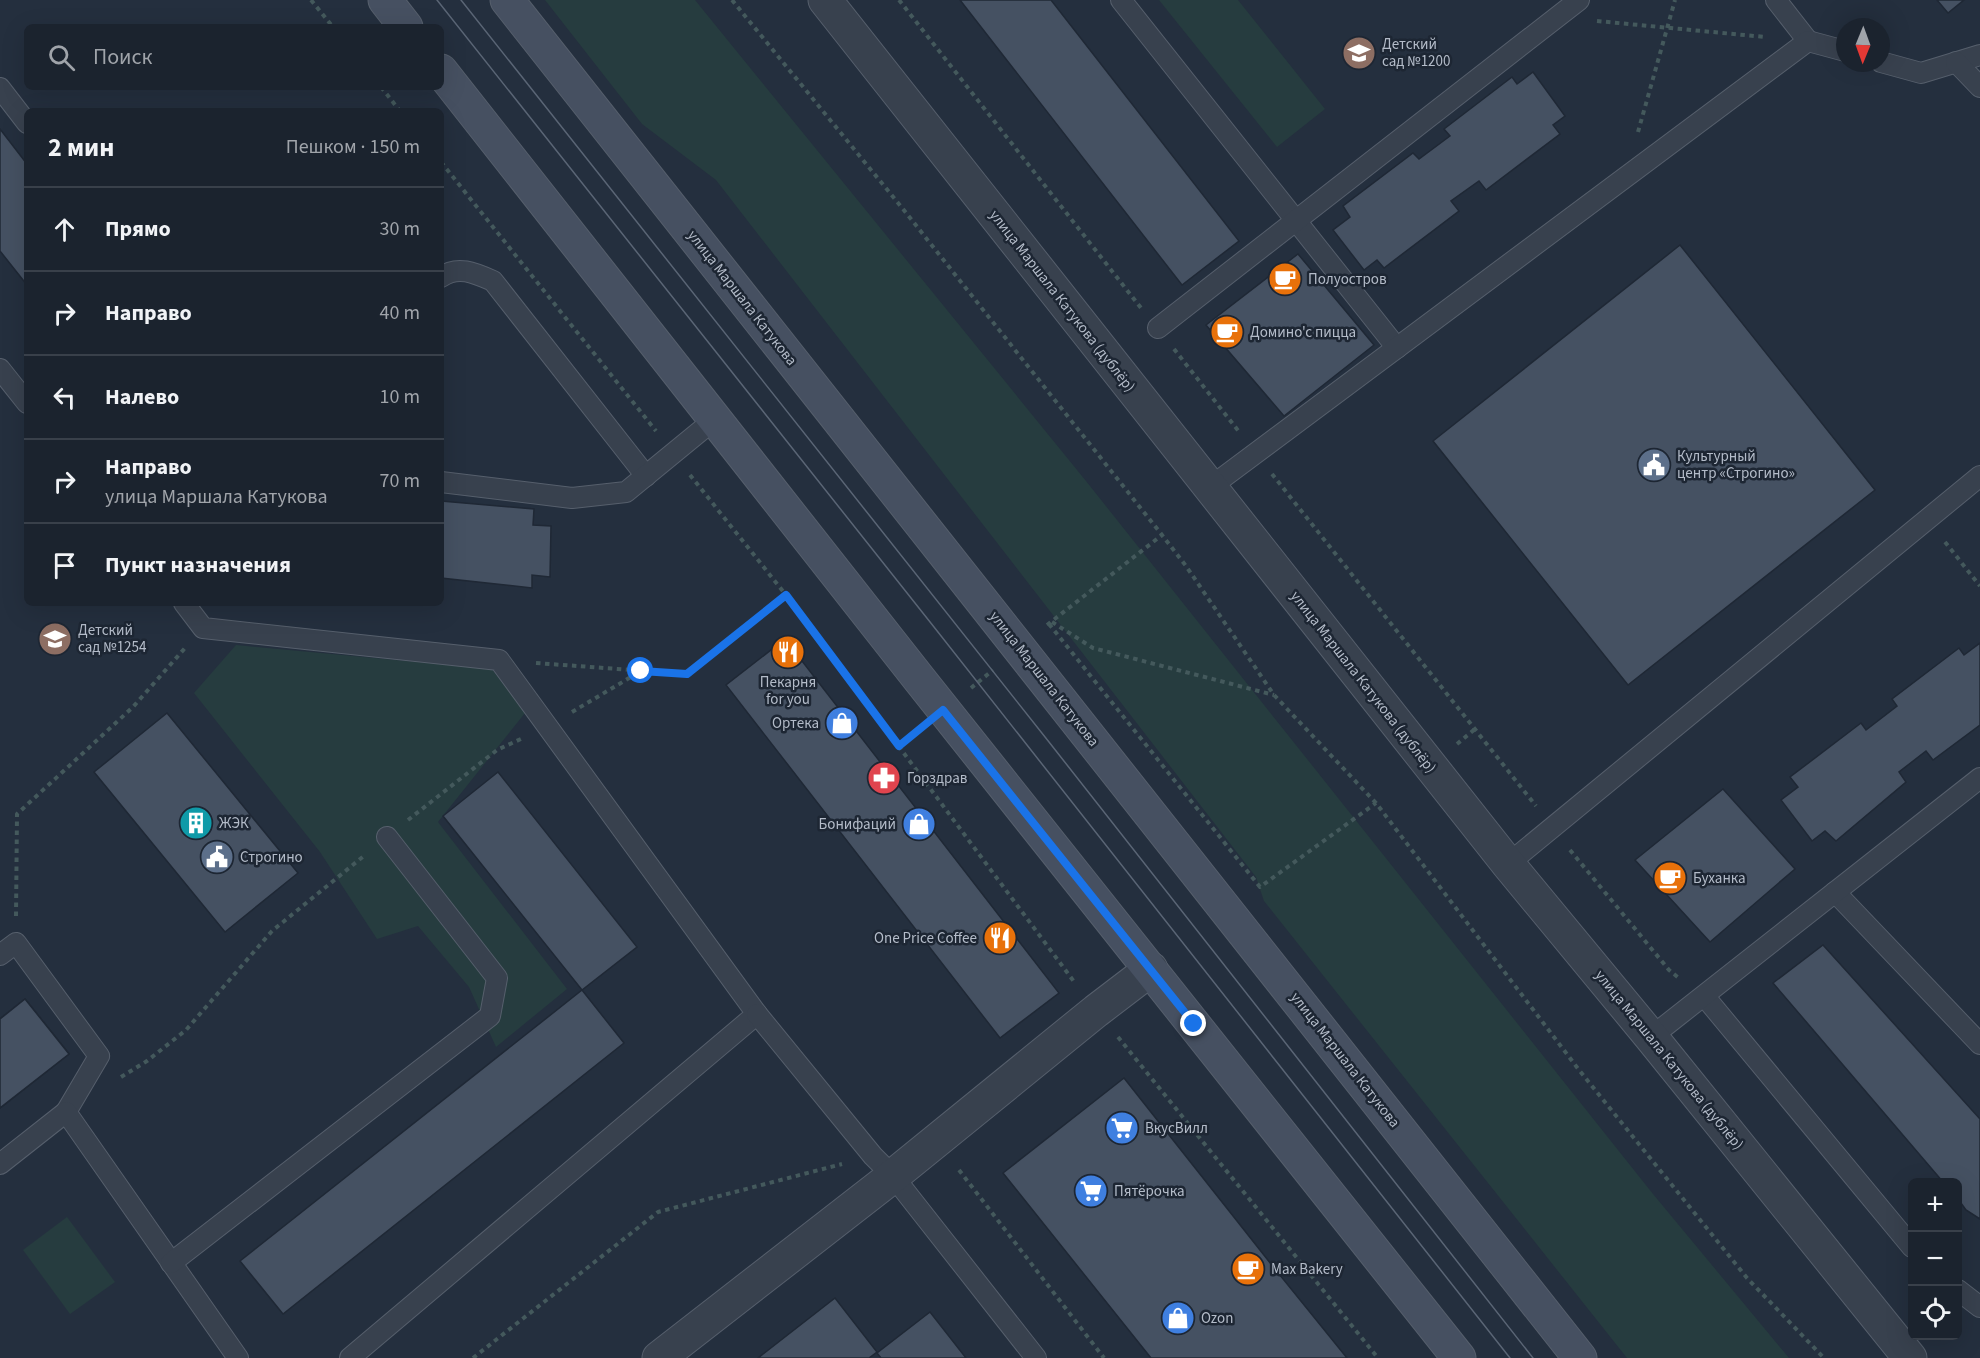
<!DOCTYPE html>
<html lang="ru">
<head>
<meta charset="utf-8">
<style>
	:root { --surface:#1b232e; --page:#282f3a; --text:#f1f3f6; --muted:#a0a4aa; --line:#39404a }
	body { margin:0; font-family:"Source Sans 3",sans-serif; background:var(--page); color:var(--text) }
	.controls { position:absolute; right:18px; bottom:18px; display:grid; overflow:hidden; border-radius:9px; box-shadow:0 6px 24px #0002 }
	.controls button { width:54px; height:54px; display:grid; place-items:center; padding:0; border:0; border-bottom:2px solid var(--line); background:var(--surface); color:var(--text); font:30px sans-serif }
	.compass { position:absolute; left:1836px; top:18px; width:54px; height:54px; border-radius:50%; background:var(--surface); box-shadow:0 6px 24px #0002; rotate:181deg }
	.stop { position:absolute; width:18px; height:18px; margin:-14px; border:4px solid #1a73e8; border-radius:50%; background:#fff }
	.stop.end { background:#1a73e8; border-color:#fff; box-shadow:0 2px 6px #0008 }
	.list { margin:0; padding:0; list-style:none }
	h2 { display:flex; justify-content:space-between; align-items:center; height:78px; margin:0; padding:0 24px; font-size:26px }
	h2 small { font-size:20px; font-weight:400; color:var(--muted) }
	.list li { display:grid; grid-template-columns:39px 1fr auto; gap:18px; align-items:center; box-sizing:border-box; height:84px; padding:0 24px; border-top:2px solid var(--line) }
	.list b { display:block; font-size:22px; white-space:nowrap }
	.list p { margin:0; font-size:20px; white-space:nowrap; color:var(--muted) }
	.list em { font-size:20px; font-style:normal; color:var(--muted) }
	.icon { flex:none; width:33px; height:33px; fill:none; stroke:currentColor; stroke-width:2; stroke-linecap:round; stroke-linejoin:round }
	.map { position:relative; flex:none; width:1980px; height:1358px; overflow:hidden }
	.search { position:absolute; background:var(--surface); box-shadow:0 6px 24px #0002; left:24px; top:24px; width:420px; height:66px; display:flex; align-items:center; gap:15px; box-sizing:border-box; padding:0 21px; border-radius:9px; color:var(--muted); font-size:22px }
	.panel { position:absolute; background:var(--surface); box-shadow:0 6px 24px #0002; left:24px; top:108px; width:420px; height:498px; border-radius:9px }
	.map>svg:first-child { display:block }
	.green { fill:#263c3f }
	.building { fill:#455162; stroke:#1f2835; stroke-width:1.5 }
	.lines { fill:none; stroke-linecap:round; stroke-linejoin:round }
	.lane-casing { stroke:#565f6c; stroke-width:22 }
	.street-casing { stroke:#565f6c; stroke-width:35 }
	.secondary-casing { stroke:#565f6c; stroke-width:35 }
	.path { stroke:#44595c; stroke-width:4; stroke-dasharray:4.5 4.5; stroke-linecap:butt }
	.lane { stroke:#38414e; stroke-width:20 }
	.street { stroke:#38414e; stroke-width:33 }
	.secondary { stroke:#465061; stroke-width:33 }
	.tram { stroke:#5a6575; stroke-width:1.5 }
	.route { stroke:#1a73e8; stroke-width:8 }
	.labels { text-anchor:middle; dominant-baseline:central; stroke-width:5; stroke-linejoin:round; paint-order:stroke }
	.poi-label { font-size:15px; fill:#b4bcc9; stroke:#1d2633; text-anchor:start }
	.street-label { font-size:15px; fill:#b4bcc9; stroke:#1d2633 }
</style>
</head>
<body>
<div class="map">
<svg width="1980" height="1358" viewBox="0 0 1980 1358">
	<rect width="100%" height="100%" fill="#242f3e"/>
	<g class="green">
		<polygon points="545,0 695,0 1086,481 1653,1194 1789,1358 1627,1358 1264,901 1256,877 716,180 642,124"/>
		<polygon points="1159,0 1238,0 1325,109 1277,147"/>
		<polygon points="236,645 492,669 525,713 438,822 567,989 496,1047 469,987 418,926 377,939 320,852 194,693"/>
		<polygon points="67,1217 115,1282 70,1314 23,1250"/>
	</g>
	<g class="building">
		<polygon points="960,0 1051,0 1239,241 1182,285"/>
		<polygon points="1937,0 1964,0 1948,13"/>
		<polygon points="1533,72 1565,116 1553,125 1560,134 1486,190 1479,181 1451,201 1459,211 1384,268 1377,260 1364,270 1333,230 1350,217 1343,206 1413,153 1419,159 1450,136 1444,129 1512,77 1517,84"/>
		<polygon points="0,129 27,164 27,285 0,251"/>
		<polygon points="1680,245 1875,490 1628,685 1433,441"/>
		<polygon points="1298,254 1374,345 1284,416 1206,325"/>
		<polygon points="441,501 534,509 533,525 551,526 550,577 532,575 532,588 441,578"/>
		<polygon points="785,639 1059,993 1000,1038 726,685"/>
		<polygon points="1980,643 1980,725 1933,760 1926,751 1899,772 1906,782 1836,841 1825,831 1812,841 1781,800 1798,787 1790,777 1861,723 1866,730 1897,706 1892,699 1959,648 1964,655"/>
		<polygon points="167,713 298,873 225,932 94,772"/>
		<polygon points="498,772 637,947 582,990 443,816"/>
		<polygon points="1723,789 1795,869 1710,942 1635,860"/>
		<polygon points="1823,945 1980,1119 1980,1219 1966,1210 1958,1199 1958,1182 1943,1182 1773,983"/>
		<polygon points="582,990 624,1043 283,1314 240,1261"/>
		<polygon points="25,999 69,1054 0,1108 0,1019"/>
		<polygon points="25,999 69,1054 0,1108 0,1019"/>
		<polygon points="1124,1078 1275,1269 1347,1358 1151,1358 1003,1173"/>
		<polygon points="835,1298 877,1352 869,1358 758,1358"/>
		<polygon points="930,1312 966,1358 881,1358 877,1353"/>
	</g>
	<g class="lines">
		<defs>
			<g id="lane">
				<polyline points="1121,0 1397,348"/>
				<polyline points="1776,0 1808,41"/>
				<polyline points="1881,62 1921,73 1980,55"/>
				<polyline points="1956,62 1980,87"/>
				<polyline points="0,88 27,123"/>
				<path d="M441,277C458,265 475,273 493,281L646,476"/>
				<polyline points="1158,328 1579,0"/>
				<polyline points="0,369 27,403"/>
				<polyline points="441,482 572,498 626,492 715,419"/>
				<polyline points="1209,488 1808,41 1845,51"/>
				<polyline points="184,603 203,628 499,660 757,1014 350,1358"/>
				<polyline points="1508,864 1980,476"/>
				<polyline points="1835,892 1980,1044"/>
				<polyline points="0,955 16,943 99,1056 66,1112"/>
				<polyline points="1705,997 1912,1247"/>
				<polyline points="757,1014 873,1156 893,1176 1036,1358"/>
				<polyline points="1651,1037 1980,778"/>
				<polyline points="0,1164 66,1112 238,1358"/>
				<polyline points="171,1263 490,1016 497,978 387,837"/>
				<polyline points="1958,1290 1980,1307"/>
			</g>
			<g id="street">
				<polyline points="825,0 1508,864 1651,1037 1910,1358"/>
				<polyline points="659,1358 893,1176 1096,1011 1151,969"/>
			</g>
			<g id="secondary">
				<polyline points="385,0 406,27"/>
				<polyline points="507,0 1580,1358"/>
				<polyline points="441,71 920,680 1459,1358"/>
			</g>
		</defs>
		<use href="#lane" class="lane-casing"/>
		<use href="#street" class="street-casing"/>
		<use href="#secondary" class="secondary-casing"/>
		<g class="path">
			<polyline points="311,0 333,27"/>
			<polyline points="732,0 903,209 1162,535 1186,566 1274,695 1376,803 1579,1070 1747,1278 1824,1358"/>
			<polyline points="899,0 1141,308"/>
			<polyline points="1597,21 1765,37"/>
			<polyline points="381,87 400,111"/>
			<polyline points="1638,132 1675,0"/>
			<polyline points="441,162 656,431"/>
			<polyline points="1174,349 1240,433"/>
			<polyline points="1272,474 1536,806"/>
			<polyline points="690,475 786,595 1075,983"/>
			<polyline points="1945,542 1980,586"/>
			<polyline points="1052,622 1093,648 1274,695"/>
			<polyline points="1049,624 1260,887 1376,803"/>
			<polyline points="1047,625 1162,535"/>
			<polyline points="536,663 687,674 786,595"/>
			<polyline points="971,688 993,670"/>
			<polyline points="572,712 641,671"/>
			<polyline points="1457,744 1475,729"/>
			<polyline points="899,746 918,730"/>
			<polyline points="408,820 497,750 523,738"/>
			<polyline points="1570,850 1669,970 1680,979"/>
			<polyline points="16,916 17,814 133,707 185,648"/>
			<polyline points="1118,1037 1378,1358"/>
			<polyline points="121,1077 147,1061 186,1030 272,931 365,855"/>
			<polyline points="959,1170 1104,1358"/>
			<polyline points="473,1358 658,1212 842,1164"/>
		</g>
		<use href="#lane" class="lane"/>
		<use href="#street" class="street"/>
		<use href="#secondary" class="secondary"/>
		<g class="tram">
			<polyline points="437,0 934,627 1510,1358"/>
			<polyline points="461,0 1049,742 1533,1358"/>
		</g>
	</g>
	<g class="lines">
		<polyline class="route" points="641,671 687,674 786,595 899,746 943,710 1194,1024"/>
	</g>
	<defs>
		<symbol id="school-disc" viewBox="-11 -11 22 22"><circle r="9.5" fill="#8d6e63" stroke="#1d2633"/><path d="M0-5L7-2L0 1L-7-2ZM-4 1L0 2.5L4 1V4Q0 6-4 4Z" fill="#fff"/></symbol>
		<symbol id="cafe-disc" viewBox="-11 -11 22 22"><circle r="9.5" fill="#e8710a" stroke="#1d2633"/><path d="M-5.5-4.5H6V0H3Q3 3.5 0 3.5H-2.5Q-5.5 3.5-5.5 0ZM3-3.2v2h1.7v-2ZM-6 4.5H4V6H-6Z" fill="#fff"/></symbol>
		<symbol id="civic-disc" viewBox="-11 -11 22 22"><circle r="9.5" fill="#5c6f8a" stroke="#1d2633"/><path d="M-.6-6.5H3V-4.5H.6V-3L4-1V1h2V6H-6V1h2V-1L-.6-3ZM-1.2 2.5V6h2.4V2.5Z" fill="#fff"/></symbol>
		<symbol id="restaurant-disc" viewBox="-11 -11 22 22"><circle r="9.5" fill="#e8710a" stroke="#1d2633"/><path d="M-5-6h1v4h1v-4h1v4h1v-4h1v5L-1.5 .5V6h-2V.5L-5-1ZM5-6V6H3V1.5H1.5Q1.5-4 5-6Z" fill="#fff"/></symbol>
		<symbol id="shop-disc" viewBox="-11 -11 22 22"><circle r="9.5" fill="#3f7fe0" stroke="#1d2633"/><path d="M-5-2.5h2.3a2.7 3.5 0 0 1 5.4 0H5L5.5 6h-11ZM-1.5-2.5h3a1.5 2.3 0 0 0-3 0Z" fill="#fff"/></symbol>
		<symbol id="pharmacy-disc" viewBox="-11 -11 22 22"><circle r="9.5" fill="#e0444e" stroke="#1d2633"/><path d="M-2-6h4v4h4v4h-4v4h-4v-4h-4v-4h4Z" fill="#fff"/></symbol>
		<symbol id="building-disc" viewBox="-11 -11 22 22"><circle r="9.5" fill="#0f9aa8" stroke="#1d2633"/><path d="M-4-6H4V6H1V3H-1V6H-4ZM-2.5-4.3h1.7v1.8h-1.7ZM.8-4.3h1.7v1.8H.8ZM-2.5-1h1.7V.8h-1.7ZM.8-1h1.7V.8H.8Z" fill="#fff"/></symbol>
		<symbol id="supermarket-disc" viewBox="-11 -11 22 22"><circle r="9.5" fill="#3f7fe0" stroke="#1d2633"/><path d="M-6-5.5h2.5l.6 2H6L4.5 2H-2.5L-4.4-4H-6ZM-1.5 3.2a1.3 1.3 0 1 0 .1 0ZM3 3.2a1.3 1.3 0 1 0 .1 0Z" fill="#fff"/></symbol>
	</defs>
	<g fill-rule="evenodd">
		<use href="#school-disc" x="1340" y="34" width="38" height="38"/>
		<use href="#cafe-disc" x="1266" y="260" width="38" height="38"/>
		<use href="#cafe-disc" x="1208" y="313" width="38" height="38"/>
		<use href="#civic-disc" x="1635" y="446" width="38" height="38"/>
		<use href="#school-disc" x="36" y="620" width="38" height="38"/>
		<use href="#restaurant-disc" x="769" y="633" width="38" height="38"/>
		<use href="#shop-disc" x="823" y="704" width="38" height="38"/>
		<use href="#pharmacy-disc" x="865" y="759" width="38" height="38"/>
		<use href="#building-disc" x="177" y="804" width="38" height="38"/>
		<use href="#shop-disc" x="900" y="805" width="38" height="38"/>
		<use href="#civic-disc" x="198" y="838" width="38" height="38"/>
		<use href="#cafe-disc" x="1651" y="859" width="38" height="38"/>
		<use href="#restaurant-disc" x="981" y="919" width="38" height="38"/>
		<use href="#supermarket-disc" x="1103" y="1109" width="38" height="38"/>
		<use href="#supermarket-disc" x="1072" y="1172" width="38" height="38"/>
		<use href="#cafe-disc" x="1229" y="1250" width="38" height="38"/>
		<use href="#shop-disc" x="1159" y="1299" width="38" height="38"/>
	</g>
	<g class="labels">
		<g class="poi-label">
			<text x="1382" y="44">Детский<tspan x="1382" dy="17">сад №1200</tspan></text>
			<text x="1308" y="279">Полуостров</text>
			<text x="1250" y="332">Домино'с пицца</text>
			<text x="1677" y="456">Культурный<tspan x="1677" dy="17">центр «Строгино»</tspan></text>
			<text x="78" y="630">Детский<tspan x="78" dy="17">сад №1254</tspan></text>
			<text x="788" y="682" text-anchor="middle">Пекарня<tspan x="788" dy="17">for you</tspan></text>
			<text x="819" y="723" text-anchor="end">Ортека</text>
			<text x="907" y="778">Горздрав</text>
			<text x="219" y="823">ЖЭК</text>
			<text x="896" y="824" text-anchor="end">Бонифаций</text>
			<text x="240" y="857">Строгино</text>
			<text x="1693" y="878">Буханка</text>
			<text x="977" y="938" text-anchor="end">One Price Coffee</text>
			<text x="1145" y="1128">ВкусВилл</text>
			<text x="1114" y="1191">Пятёрочка</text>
			<text x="1271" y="1269">Max Bakery</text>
			<text x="1201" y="1318">Ozon</text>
		</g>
		<g class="street-label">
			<text transform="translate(742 298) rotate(52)">улица Маршала Катукова</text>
			<text transform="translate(1062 301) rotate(52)">улица Маршала Катукова (дублёр)</text>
			<text transform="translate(1044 679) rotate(52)">улица Маршала Катукова</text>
			<text transform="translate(1363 682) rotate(52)">улица Маршала Катукова (дублёр)</text>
			<text transform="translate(1345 1060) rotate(52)">улица Маршала Катукова</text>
			<text transform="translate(1669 1060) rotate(51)">улица Маршала Катукова (дублёр)</text>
		</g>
	</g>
</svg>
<div class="controls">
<button>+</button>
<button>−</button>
<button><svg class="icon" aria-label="locate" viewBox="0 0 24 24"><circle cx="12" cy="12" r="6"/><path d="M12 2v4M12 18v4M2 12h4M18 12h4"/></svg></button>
</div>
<svg class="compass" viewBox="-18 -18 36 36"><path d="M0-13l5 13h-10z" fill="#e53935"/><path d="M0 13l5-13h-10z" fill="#a0a4aa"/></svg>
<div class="stop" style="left:641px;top:671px"></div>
<div class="stop end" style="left:1194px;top:1024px"></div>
<div class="search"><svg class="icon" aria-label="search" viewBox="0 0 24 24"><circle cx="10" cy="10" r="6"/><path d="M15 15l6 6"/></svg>Поиск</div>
<section class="panel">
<h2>2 мин<small>Пешком · 150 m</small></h2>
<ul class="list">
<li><svg class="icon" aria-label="ahead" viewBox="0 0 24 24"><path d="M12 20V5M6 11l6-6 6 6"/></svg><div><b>Прямо</b></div><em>30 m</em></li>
<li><svg class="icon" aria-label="right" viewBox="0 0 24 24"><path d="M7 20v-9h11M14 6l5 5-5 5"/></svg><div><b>Направо</b></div><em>40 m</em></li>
<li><svg class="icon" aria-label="left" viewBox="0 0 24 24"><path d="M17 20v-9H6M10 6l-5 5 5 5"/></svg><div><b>Налево</b></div><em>10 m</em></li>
<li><svg class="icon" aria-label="right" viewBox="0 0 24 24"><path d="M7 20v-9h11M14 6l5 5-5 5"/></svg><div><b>Направо</b><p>улица Маршала Катукова</p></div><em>70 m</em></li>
<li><svg class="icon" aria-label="arrive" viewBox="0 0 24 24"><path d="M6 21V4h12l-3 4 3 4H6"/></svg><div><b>Пункт назначения</b></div></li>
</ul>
</section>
</div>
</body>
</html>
